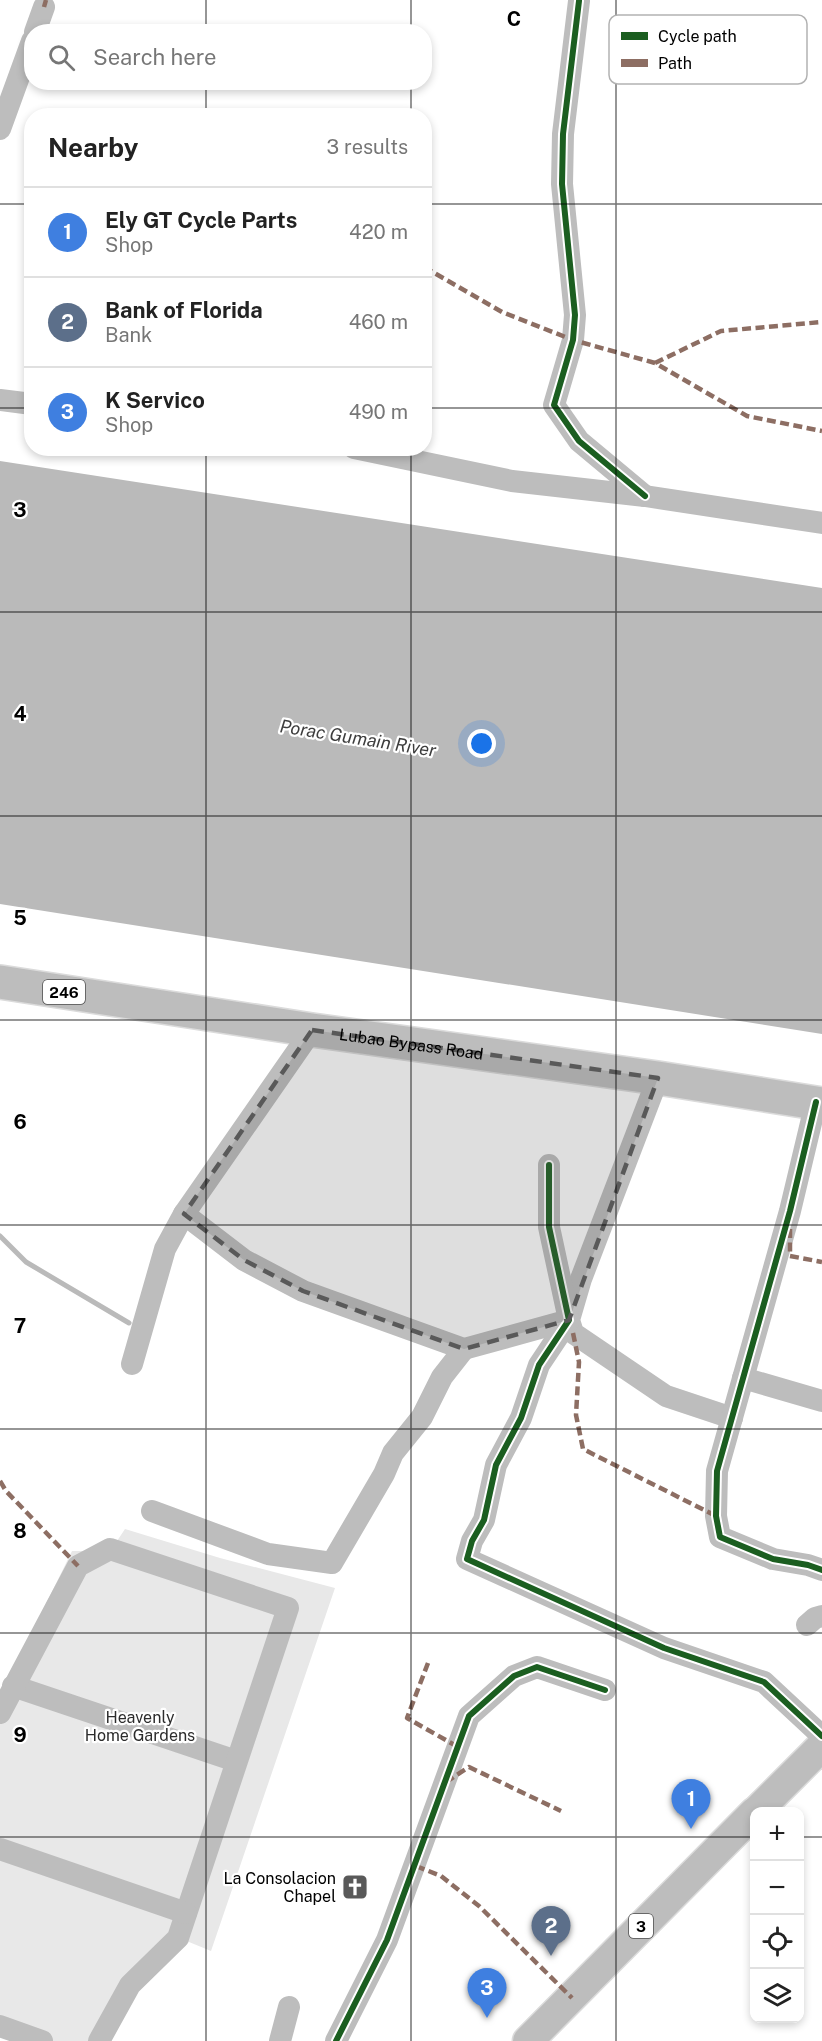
<!DOCTYPE html>
<html lang="en">
<head>
<meta charset="utf-8">
<style>
	:root { --surface:#fff; --page:#f2f2f2; --text:#222; --muted:#767676; --line:#e0e0e0; --accent:#1a73e8 }
	body { margin:0; font-family:"Public Sans",sans-serif; background:var(--page); color:var(--text) }
	.controls { position:absolute; right:18px; bottom:18px; display:grid; overflow:hidden; border-radius:12px; box-shadow:0 3px 9px #0003 }
	.controls button { width:54px; height:54px; display:grid; place-items:center; padding:0; border:0; border-bottom:2px solid var(--line); background:var(--surface); color:var(--text); font:30px sans-serif }
	.you { position:absolute; left:482px; top:744px; width:21px; height:21px; margin:-15px; border:4px solid #fff; border-radius:50%; background:#1a73e8; box-shadow:0 0 0 9px #1a73e833 }
	.badge { display:grid; place-items:center; width:39px; height:39px; border-radius:50%; background:var(--accent); color:#fff; font-size:20px; font-weight:700 }
	.pin { position:absolute; translate:-50% -50px; filter:drop-shadow(0 2px 3px #0008) }
	.pin::after { content:''; position:absolute; top:32px; width:21px; height:18px; background:inherit; clip-path:polygon(0 0,100% 0,50% 100%) }
	.list { margin:0; padding:0; list-style:none }
	h2 { display:flex; justify-content:space-between; align-items:center; height:78px; margin:0; padding:0 24px; font-size:26px }
	h2 small { font-size:20px; font-weight:400; color:var(--muted) }
	.list li { display:grid; grid-template-columns:39px 1fr auto; gap:18px; align-items:center; box-sizing:border-box; height:90px; padding:0 24px; border-top:2px solid var(--line) }
	.list b { display:block; font-size:22px; white-space:nowrap }
	.list p { margin:0; font-size:20px; white-space:nowrap; color:var(--muted) }
	.list em { font-size:20px; font-style:normal; color:var(--muted) }
	.icon { flex:none; width:33px; height:33px; fill:none; stroke:currentColor; stroke-width:2; stroke-linecap:round; stroke-linejoin:round }
	.map { position:relative; flex:none; width:822px; height:2041px; overflow:hidden }
	.search { position:absolute; background:var(--surface); box-shadow:0 3px 9px #0003; left:24px; top:24px; width:408px; height:66px; display:flex; align-items:center; gap:15px; box-sizing:border-box; padding:0 21px; border-radius:24px; color:var(--muted); font-size:22px }
	.panel { position:absolute; background:var(--surface); box-shadow:0 3px 9px #0003; left:24px; top:108px; width:408px; height:348px; border-radius:24px }
	.map>svg:first-child { display:block }
	.green { fill:#e8e8e8 }
	.water { fill:#bababa }
	.lines { fill:none; stroke-linecap:round; stroke-linejoin:round }
	.stream { stroke:#bababa; stroke-width:5 }
	.major-casing { stroke:#dbdbdb; stroke-width:33 }
	.highway-casing { stroke:#dbdbdb; stroke-width:36 }
	.minor { stroke:#bdbdbd; stroke-width:22 }
	.major { stroke:#bdbdbd; stroke-width:30 }
	.highway { stroke:#bdbdbd; stroke-width:33 }
	.quiet { stroke:#8d6e63; stroke-width:4.5; stroke-dasharray:9 4.5; stroke-linecap:butt }
	.cycleway-casing { stroke:#fff; stroke-width:10 }
	.cycleway { stroke:#1b5e20; stroke-width:6 }
	.marked { fill:#595959; fill-opacity:0.2; stroke:#595959; stroke-width:4.5; stroke-dasharray:12 8; stroke-linejoin:round }
	.grid { fill:none; stroke:#000; stroke-width:1.5; stroke-opacity:0.55 }
	.labels { text-anchor:middle; dominant-baseline:central; stroke-width:4.5; stroke-linejoin:round; paint-order:stroke }
	.shield { fill:#fff; stroke:#4c4c4c; stroke-width:1.5 }
	.shield-label { font-size:15px; font-weight:bold; fill:#000 }
	.street-label { font-size:16px; fill:#000; stroke:#fff }
	.park-label { font-size:16px; fill:#2c2c2c; stroke:#fff }
	.poi-label { font-size:16px; fill:#000; stroke:#fff; text-anchor:end }
	.water-label { font-size:18px; font-style:italic; fill:#3d3d3d; stroke:#fff }
	.key { fill:#fff; stroke:#b2b2b2; stroke-width:1.5 }
	.key-label { font-size:16px; fill:#000 }
	.grid-label { font-size:20px; text-anchor:middle; font-weight:bold; fill:#000; stroke:#fff; stroke-width:4.5; stroke-linejoin:round; paint-order:stroke }
</style>
</head>
<body>
<div class="map">
<svg width="822" height="2041" viewBox="0 0 822 2041">
	<rect width="100%" height="100%" fill="#fff"/>
	<polygon class="green" points="125,1529 220,1558 335,1588 211,1951 189,1942 136,1992 111,2041 15,2041 0,2036 0,1697 72,1551 85,1551 115,1544"/>
	<polygon class="water" points="0,461 822,588 822,1034 0,904"/>
	<g class="lines">
		<polyline class="stream" points="0,1236 26,1262 129,1323"/>
		<defs>
			<g id="major">
				<polyline points="756,1812 822,1746"/>
				<polyline points="528,2041 754,1813"/>
			</g>
			<g id="highway">
				<path id="s1" d="M0,982L312,1030L658,1078L822,1104"/>
			</g>
		</defs>
		<use href="#major" class="major-casing"/>
		<use href="#highway" class="highway-casing"/>
		<g class="minor">
			<polyline points="579,1 563,134 562,184 575,315 573,340 554,405 579,441 645,496"/>
			<polyline points="35,32 44,7"/>
			<polyline points="0,129 32,41"/>
			<polyline points="0,400 32,404"/>
			<polyline points="354,448 512,481 645,496 822,523"/>
			<polyline points="658,1078 581,1279 569,1320 573,1333 666,1396 732,1418"/>
			<polyline points="816,1102 790,1211 717,1471 716,1516 720,1537 773,1559 808,1565 822,1570"/>
			<polyline points="549,1165 549,1227 569,1320 539,1365 521,1418 496,1465 484,1520 472,1541 467,1559 664,1648 764,1682 822,1736"/>
			<polyline points="184,1214 244,1260 303,1291 464,1349 569,1320"/>
			<polyline points="132,1364 165,1249 184,1214 312,1030"/>
			<polyline points="743,1378 822,1401"/>
			<polyline points="152,1511 268,1554 332,1563 384,1474 393,1453 422,1417 442,1377 464,1349"/>
			<polyline points="807,1625 815,1618 822,1616"/>
			<polyline points="13,1686 236,1761"/>
			<polyline points="0,1713 78,1566 110,1549 288,1608 178,1938 130,1985 99,2041"/>
			<polyline points="0,1849 186,1913"/>
			<polyline points="0,2026 42,2041"/>
			<polyline points="280,2041 289,2007"/>
			<polyline points="336,2041 387,1940 469,1716 514,1676 537,1667 605,1690"/>
		</g>
		<use href="#major" class="major"/>
		<use href="#highway" class="highway"/>
		<g class="quiet">
			<polyline points="44,7 46,0"/>
			<polyline points="424,267 502,312 573,340 655,363 747,416 822,431"/>
			<polyline points="655,363 721,331 822,322"/>
			<polyline points="790,1229 790,1256 822,1262"/>
			<polyline points="573,1333 579,1362 576,1415 583,1449 716,1516"/>
			<polyline points="0,1481 6,1491 78,1566"/>
			<polyline points="428,1663 407,1718 458,1747"/>
			<polyline points="446,1782 469,1767 561,1811"/>
			<polyline points="416,1866 441,1876 479,1906 572,1998"/>
		</g>
		<defs>
			<g id="cycleway">
				<polyline points="579,1 563,134 562,184 575,315 573,340 554,405 579,441 645,496"/>
				<polyline points="816,1102 790,1211 717,1471 716,1516 720,1537 773,1559 808,1565 822,1570"/>
				<polyline points="549,1165 549,1227 569,1320 539,1365 521,1418 496,1465 484,1520 472,1541 467,1559 664,1648 764,1682 822,1736"/>
				<polyline points="336,2041 387,1940 469,1716 514,1676 537,1667 605,1690"/>
			</g>
		</defs>
		<use href="#cycleway" class="cycleway-casing"/>
		<use href="#cycleway" class="cycleway"/>
	</g>
	<path class="marked" d="M312,1030L658,1078L569,1320L464,1349L303,1291L244,1260L184,1214Z"/>
	<path class="grid" d="M206,0V32M411,0V32M616,0V2041M206,82V116M411,82V116M0,204H32M424,204H822M0,408H32M424,408H822M206,448V2041M411,448V2041M0,612H822M0,816H822M0,1020H822M0,1225H822M0,1429H822M0,1633H822M0,1837H754M800,1837H822"/>
	<defs>
		<symbol id="church-square" viewBox="-11 -11 22 22"><rect x="-9" y="-9" width="18" height="18" rx="4" fill="#595959" stroke="#fff"/><path d="M-1.2-6h2.4v3.5h3.3v2.4h-3.3V6h-2.4V-.1h-3.3v-2.4h3.3Z" fill="#fff"/></symbol>
	</defs>
	<g fill-rule="evenodd">
		<use href="#church-square" x="340" y="1872" width="30" height="30"/>
	</g>
	<g class="labels">
		<g class="shield">
			<rect x="43" y="980" width="42" height="24" rx="4.5"/>
			<rect x="629" y="1914" width="24" height="24" rx="4.5"/>
		</g>
		<g class="shield-label">
			<text x="64" y="992">246</text>
			<text x="641" y="1926">3</text>
		</g>
		<g class="street-label">
			<text stroke="none"><textPath href="#s1" startOffset="416">Lubao Bypass Road</textPath></text>
		</g>
		<g class="park-label">
			<text x="140" y="1717">Heavenly<tspan x="140" dy="18">Home Gardens</tspan></text>
		</g>
		<g class="poi-label">
			<text x="336" y="1878">La Consolacion<tspan x="336" dy="18">Chapel</tspan></text>
		</g>
		<g class="water-label">
			<text transform="translate(358 738) rotate(9)">Porac Gumain River</text>
		</g>
	</g>
	<rect x="609" y="15" width="198" height="69" rx="9" class="key"/>
	<rect x="621" y="32" width="27" height="8" fill="#1b5e20"/>
	<rect x="621" y="59" width="27" height="8" fill="#8d6e63"/>
	<g class="key-label">
		<text x="658" y="42">Cycle path</text>
		<text x="658" y="69">Path</text>
	</g>
	<g class="grid-label">
		<text x="514" y="26">C</text>
		<text x="20" y="517">3</text>
		<text x="20" y="721">4</text>
		<text x="20" y="925">5</text>
		<text x="20" y="1129">6</text>
		<text x="20" y="1333">7</text>
		<text x="20" y="1538">8</text>
		<text x="20" y="1742">9</text>
	</g>
</svg>
<div class="controls">
<button>+</button>
<button>−</button>
<button><svg class="icon" aria-label="locate" viewBox="0 0 24 24"><circle cx="12" cy="12" r="6"/><path d="M12 2v4M12 18v4M2 12h4M18 12h4"/></svg></button>
<button><svg class="icon" aria-label="layers" viewBox="0 0 24 24"><path d="M12 4l9 5-9 5-9-5zM3 14l9 5 9-5"/></svg></button>
</div>
<div class="you"></div>
<div class="pin badge" style="left:691px;top:1829px;background:#3f7fe0">1</div>
<div class="pin badge" style="left:551px;top:1956px;background:#5c6f8a">2</div>
<div class="pin badge" style="left:487px;top:2018px;background:#3f7fe0">3</div>
<div class="search"><svg class="icon" aria-label="search" viewBox="0 0 24 24"><circle cx="10" cy="10" r="6"/><path d="M15 15l6 6"/></svg>Search here</div>
<section class="panel">
<h2>Nearby<small>3 results</small></h2>
<ul class="list">
<li><span class="badge" style="background:#3f7fe0">1</span><div><b>Ely GT Cycle Parts</b><p>Shop</p></div><em>420 m</em></li>
<li><span class="badge" style="background:#5c6f8a">2</span><div><b>Bank of Florida</b><p>Bank</p></div><em>460 m</em></li>
<li><span class="badge" style="background:#3f7fe0">3</span><div><b>K Servico</b><p>Shop</p></div><em>490 m</em></li>
</ul>
</section>
</div>
</body>
</html>
